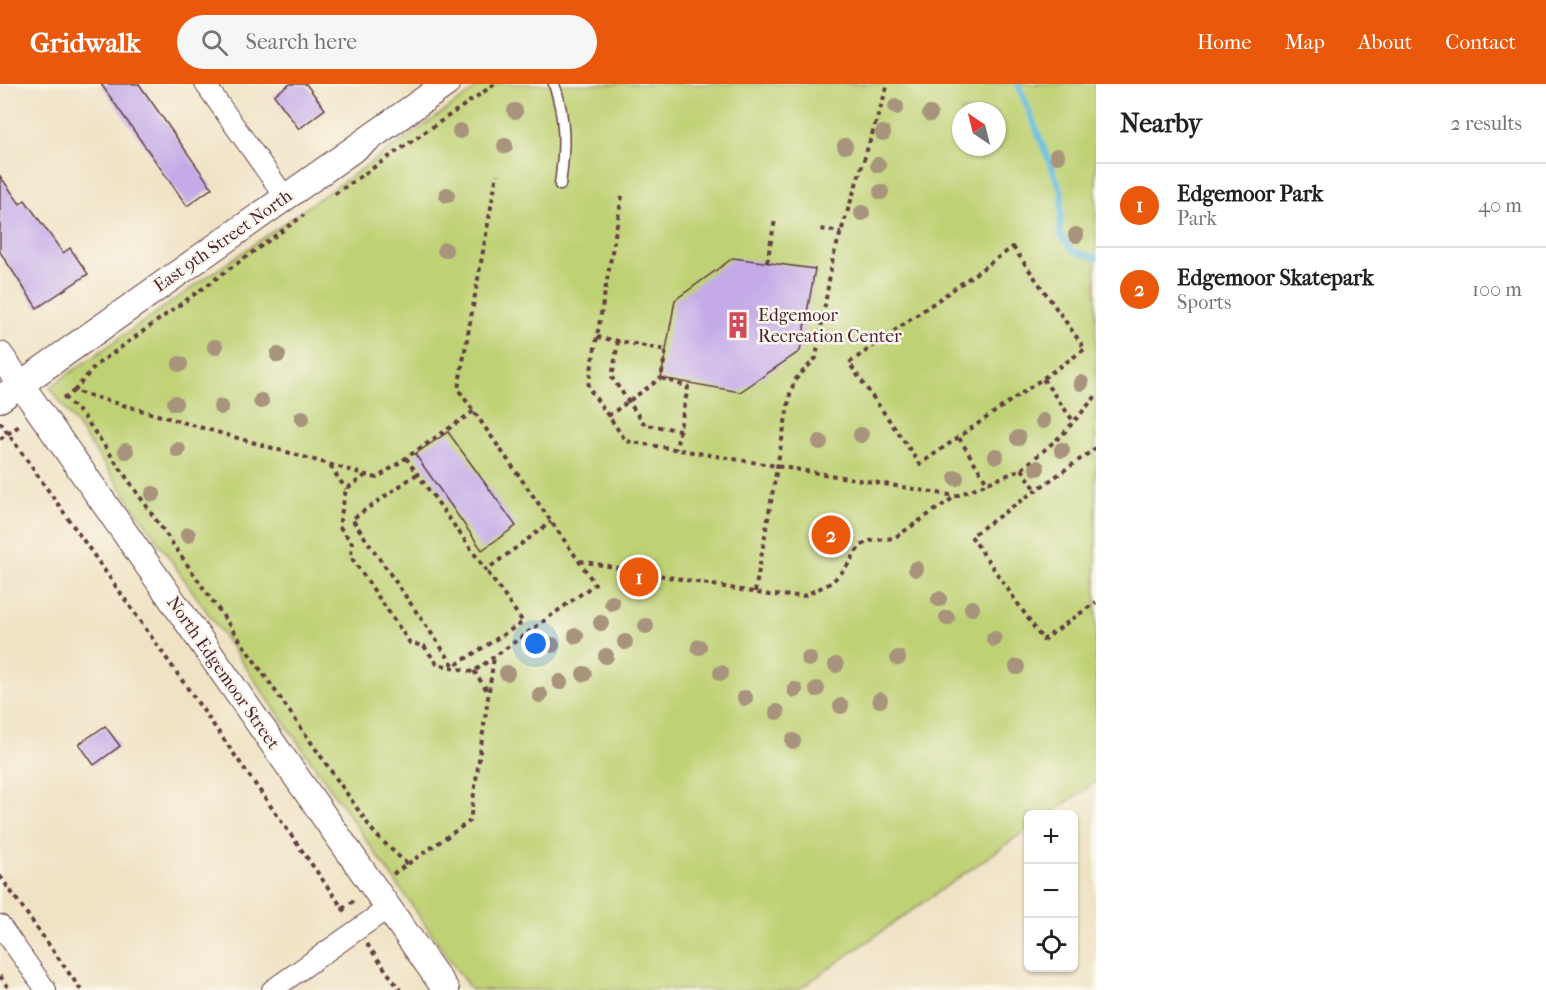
<!DOCTYPE html>
<html lang="en">
<head>
<meta charset="utf-8">
<style>
	:root { --surface:#fff; --page:#f6f6f6; --text:#202124; --muted:#757577; --line:#e0e0e0; --accent:#ea580c }
	body { margin:0; font-family:"IM FELL French Canon",serif; background:var(--page); color:var(--text) }
	.controls { position:absolute; right:18px; bottom:18px; display:grid; overflow:hidden; border-radius:9px; box-shadow:0 2px 4px #0004 }
	.controls button { width:54px; height:54px; display:grid; place-items:center; padding:0; border:0; border-bottom:2px solid var(--line); background:var(--surface); color:var(--text); font:30px sans-serif }
	.compass { position:absolute; left:952px; top:18px; width:54px; height:54px; border-radius:50%; background:var(--surface); box-shadow:0 2px 4px #0004; rotate:325deg }
	.you { position:absolute; left:536px; top:560px; width:21px; height:21px; margin:-15px; border:4px solid #fff; border-radius:50%; background:#1a73e8; box-shadow:0 0 0 9px #1a73e833 }
	.badge { display:grid; place-items:center; width:39px; height:39px; border-radius:50%; background:var(--accent); color:#fff; font-size:20px; font-weight:700 }
	.pin { position:absolute; translate:-50% -50%; border:3px solid #fff; box-shadow:0 2px 6px #0006 }
	.list { margin:0; padding:0; list-style:none }
	h2 { display:flex; justify-content:space-between; align-items:center; height:78px; margin:0; padding:0 24px; font-size:26px }
	h2 small { font-size:20px; font-weight:400; color:var(--muted) }
	.list li { display:grid; grid-template-columns:39px 1fr auto; gap:18px; align-items:center; box-sizing:border-box; height:84px; padding:0 24px; border-top:2px solid var(--line) }
	.list b { display:block; font-size:22px; white-space:nowrap }
	.list p { margin:0; font-size:20px; white-space:nowrap; color:var(--muted) }
	.list em { font-size:20px; font-style:normal; color:var(--muted) }
	.icon { flex:none; width:33px; height:33px; fill:none; stroke:currentColor; stroke-width:2; stroke-linecap:round; stroke-linejoin:round }
	.map { position:relative; flex:none; width:1096px; height:906px; overflow:hidden }
	header { display:flex; align-items:center; gap:36px; box-sizing:border-box; height:84px; padding:0 30px; background:var(--accent); color:#fff }
	header strong { font-size:28px }
	nav { display:flex; gap:33px; margin-inline-start:auto; font-size:21px }
	.search { width:420px; height:54px; background:var(--page); display:flex; align-items:center; gap:15px; box-sizing:border-box; padding:0 21px; border-radius:33px; color:var(--muted); font-size:22px }
	main { display:flex }
	aside { flex:1; background:var(--surface) }
	.map>svg:first-child { display:block }
	.green { fill:#bfd174; stroke:#847850; stroke-width:1.5; fill-rule:evenodd }
	.lines { fill:none; stroke-linecap:round; stroke-linejoin:round }
	.stream { stroke:#60bcde; stroke-width:6 }
	.building { fill:#c4abe8 }
	.service-casing { stroke:#633c42; stroke-width:13 }
	.minor-casing { stroke:#633c42; stroke-width:22 }
	.tertiary-casing { stroke:#633c42; stroke-width:28 }
	.path { stroke:#633c42; stroke-width:4; stroke-dasharray:4.5 4.5; stroke-linecap:butt }
	.service { stroke:#fff; stroke-width:10 }
	.minor { stroke:#fff; stroke-width:20 }
	.tertiary { stroke:#fff; stroke-width:26 }
	.tree { fill:#a8947c }
	.labels { text-anchor:middle; dominant-baseline:central; stroke-width:5; stroke-linejoin:round; paint-order:stroke }
	.street-label { font-size:18px; fill:#4a1f2b; stroke:#fbf7ec }
	.poi-label { font-size:18px; fill:#4a1f2b; stroke:#fbf7ec; text-anchor:start }
</style>
</head>
<body>
<header>
<strong>Gridwalk</strong>
<div class="search"><svg class="icon" aria-label="search" viewBox="0 0 24 24"><circle cx="10" cy="10" r="6"/><path d="M15 15l6 6"/></svg>Search here</div>
<nav><a>Home</a><a>Map</a><a>About</a><a>Contact</a></nav>
</header>
<main>
<div class="map">
<svg width="1096" height="906" viewBox="0 0 1096 906">
	<rect width="100%" height="100%" fill="#fbf7ec"/>
	<filter id="ink" filterUnits="userSpaceOnUse"><feTurbulence type="fractalNoise" baseFrequency=".0167" numOctaves="2"/><feDisplacementMap in="SourceGraphic" scale="12" xChannelSelector="R" yChannelSelector="G"/><feConvolveMatrix kernelMatrix="1 2 1 2 8 2 1 2 1" color-interpolation-filters="sRGB"/></filter>
	<filter id="wash" filterUnits="userSpaceOnUse"><feTurbulence type="fractalNoise" baseFrequency=".008" numOctaves="4" result="noise"/><feDisplacementMap in="SourceGraphic" scale="24" xChannelSelector="R" yChannelSelector="G"/><feGaussianBlur stdDeviation="1.35" result="paint"/><feColorMatrix in="noise" values="0 0 0 0 0 0 0 0 0 0 0 0 0 0 0 0 0 1.4 0 .05"/><feComposite in="paint" operator="in"/></filter>
	<g filter="url(#wash)">
		<rect width="100%" height="100%" fill="#f0e3c5"/>
		<path class="green" d="M483,0H1096V698L1049,730H1028V745L798,906H471L50,303ZM961,27H997V63H961Z"/>
		<g class="lines">
			<polyline class="stream" points="1018,0 1062,109 1060,150 1073,167 1096,174"/>
		</g>
		<g id="blocks">
			<g class="building">
				<polygon points="101,0 139,0 212,104 187,122"/>
				<polygon points="290,0 306,0 325,25 299,45 274,11"/>
				<polygon points="0,92 20,120 25,116 63,169 70,164 88,190 37,224 0,168"/>
				<polygon points="733,174 815,185 800,267 740,308 661,294 675,216"/>
				<polygon points="448,348 516,442 482,466 415,370"/>
				<polygon points="105,642 120,662 94,681 79,660"/>
			</g>
		</g>
	</g>
	<g filter="url(#ink)">
		<use href="#blocks" fill-opacity="0" stroke="#633c42" stroke-width="1.5"/>
		<g class="lines">
			<defs>
				<path id="service" d="M554,0C566,35 565,64 560,101"/>
				<g id="minor">
					<polyline points="205,0 285,113"/>
					<polyline points="0,841 46,906"/>
					<polyline points="272,906 388,824"/>
				</g>
				<g id="tertiary">
					<polyline points="0,271 446,906"/>
					<polyline points="0,315 446,0"/>
				</g>
			</defs>
			<use href="#service" class="service-casing"/>
			<use href="#minor" class="minor-casing"/>
			<use href="#tertiary" class="tertiary-casing"/>
			<g class="path">
				<polyline points="335,110 495,0"/>
				<polyline points="622,112 588,303 626,357 956,412 1022,385 1063,350 1096,312"/>
				<polyline points="821,145 841,148"/>
				<polygon points="1013,163 1085,265 920,380 849,279"/>
				<polyline points="767,178 775,136"/>
				<polyline points="597,253 666,266 661,294 688,303 676,365"/>
				<polyline points="618,257 612,294 645,341 680,346"/>
				<polyline points="1043,295 1074,338"/>
				<polyline points="74,307 95,282 304,131"/>
				<polyline points="64,313 85,334 375,750 407,780"/>
				<polyline points="63,314 74,307 377,394 474,327"/>
				<polyline points="608,332 661,294"/>
				<polyline points="0,338 346,829"/>
				<polyline points="959,354 988,400"/>
				<polyline points="0,355 22,340"/>
				<polyline points="1096,364 971,452 1043,556 1096,518"/>
				<polyline points="406,374 486,486 551,438"/>
				<polyline points="330,382 346,405"/>
				<polyline points="1022,385 1036,406"/>
				<polyline points="417,390 352,435 454,582 523,538 486,486"/>
				<polyline points="366,391 346,405 339,442 352,459 351,473 410,559 424,562 437,580 473,588 595,500 458,305 497,90"/>
				<polyline points="580,477 769,511 803,512 831,499 845,485 860,462 870,457 894,454 956,412"/>
				<polyline points="755,508 790,310 795,296 816,274 833,173 888,0"/>
				<polyline points="474,587 488,608"/>
				<polyline points="393,790 470,737 494,573"/>
				<polyline points="0,792 81,906"/>
				<polyline points="342,824 357,815"/>
				<polyline points="367,860 400,906"/>
				<polyline points="0,892 10,906"/>
			</g>
			<use href="#service" class="service"/>
			<use href="#minor" class="minor"/>
			<use href="#tertiary" class="tertiary"/>
		</g>
		<g class="tree">
			<circle cx="896" cy="23" r="8"/>
			<circle cx="515" cy="27" r="8"/>
			<circle cx="930" cy="30" r="8"/>
			<circle cx="460" cy="47" r="8"/>
			<circle cx="883" cy="49" r="8"/>
			<circle cx="505" cy="62" r="8"/>
			<circle cx="845" cy="62" r="8"/>
			<circle cx="1057" cy="72" r="8"/>
			<circle cx="878" cy="81" r="8"/>
			<circle cx="881" cy="108" r="8"/>
			<circle cx="447" cy="111" r="8"/>
			<circle cx="862" cy="129" r="8"/>
			<circle cx="1076" cy="151" r="8"/>
			<circle cx="445" cy="166" r="8"/>
			<circle cx="215" cy="263" r="8"/>
			<circle cx="278" cy="271" r="8"/>
			<circle cx="180" cy="280" r="8"/>
			<circle cx="1081" cy="299" r="8"/>
			<circle cx="261" cy="317" r="8"/>
			<circle cx="175" cy="319" r="8"/>
			<circle cx="221" cy="323" r="8"/>
			<circle cx="302" cy="334" r="8"/>
			<circle cx="1043" cy="337" r="8"/>
			<circle cx="861" cy="351" r="8"/>
			<circle cx="1018" cy="354" r="8"/>
			<circle cx="820" cy="358" r="8"/>
			<circle cx="178" cy="366" r="8"/>
			<circle cx="1062" cy="366" r="8"/>
			<circle cx="126" cy="367" r="8"/>
			<circle cx="996" cy="372" r="8"/>
			<circle cx="1037" cy="384" r="8"/>
			<circle cx="956" cy="394" r="8"/>
			<circle cx="153" cy="410" r="8"/>
			<circle cx="188" cy="451" r="8"/>
			<circle cx="916" cy="485" r="8"/>
			<circle cx="939" cy="515" r="8"/>
			<circle cx="612" cy="519" r="8"/>
			<circle cx="972" cy="524" r="8"/>
			<circle cx="947" cy="534" r="8"/>
			<circle cx="601" cy="539" r="8"/>
			<circle cx="646" cy="542" r="8"/>
			<circle cx="576" cy="552" r="8"/>
			<circle cx="994" cy="555" r="8"/>
			<circle cx="625" cy="558" r="8"/>
			<circle cx="552" cy="561" r="8"/>
			<circle cx="699" cy="563" r="8"/>
			<circle cx="606" cy="572" r="8"/>
			<circle cx="898" cy="574" r="8"/>
			<circle cx="809" cy="575" r="8"/>
			<circle cx="836" cy="581" r="8"/>
			<circle cx="1017" cy="583" r="8"/>
			<circle cx="507" cy="589" r="8"/>
			<circle cx="721" cy="589" r="8"/>
			<circle cx="584" cy="590" r="8"/>
			<circle cx="560" cy="598" r="8"/>
			<circle cx="817" cy="605" r="8"/>
			<circle cx="795" cy="606" r="8"/>
			<circle cx="540" cy="611" r="8"/>
			<circle cx="745" cy="614" r="8"/>
			<circle cx="880" cy="616" r="8"/>
			<circle cx="841" cy="622" r="8"/>
			<circle cx="777" cy="628" r="8"/>
			<circle cx="793" cy="657" r="8"/>
		</g>
	</g>
	<defs>
		<symbol id="building-bare" viewBox="-9 -9 18 18"><path d="M-4-6H4V6H1V3H-1V6H-4ZM-2.5-4.3h1.7v1.8h-1.7ZM.8-4.3h1.7v1.8H.8ZM-2.5-1h1.7V.8h-1.7ZM.8-1h1.7V.8H.8Z" fill="#d1495b" stroke="#fbf7ec" stroke-width="2.5" paint-order="stroke"/></symbol>
	</defs>
	<g fill-rule="evenodd">
		<use href="#building-bare" x="719" y="222" width="38" height="38"/>
	</g>
	<g class="labels">
		<g class="street-label">
			<text transform="translate(223 157) rotate(-35)">East 9th Street North</text>
			<text transform="translate(223 589) rotate(55)">North Edgemoor Street</text>
		</g>
		<g class="poi-label">
			<text x="758" y="231">Edgemoor<tspan x="758" dy="21">Recreation Center</tspan></text>
		</g>
	</g>
</svg>
<div class="controls">
<button>+</button>
<button>−</button>
<button><svg class="icon" aria-label="locate" viewBox="0 0 24 24"><circle cx="12" cy="12" r="6"/><path d="M12 2v4M12 18v4M2 12h4M18 12h4"/></svg></button>
</div>
<svg class="compass" viewBox="-18 -18 36 36"><path d="M0-13l5 13h-10z" fill="#e53935"/><path d="M0 13l5-13h-10z" fill="#757577"/></svg>
<div class="you"></div>
<div class="pin badge" style="left:639px;top:493px">1</div>
<div class="pin badge" style="left:831px;top:451px">2</div>
</div>
<aside>
<h2>Nearby<small>2 results</small></h2>
<ul class="list">
<li><span class="badge">1</span><div><b>Edgemoor Park</b><p>Park</p></div><em>40 m</em></li>
<li><span class="badge">2</span><div><b>Edgemoor Skatepark</b><p>Sports</p></div><em>100 m</em></li>
</ul>
</aside>
</main>
</body>
</html>
